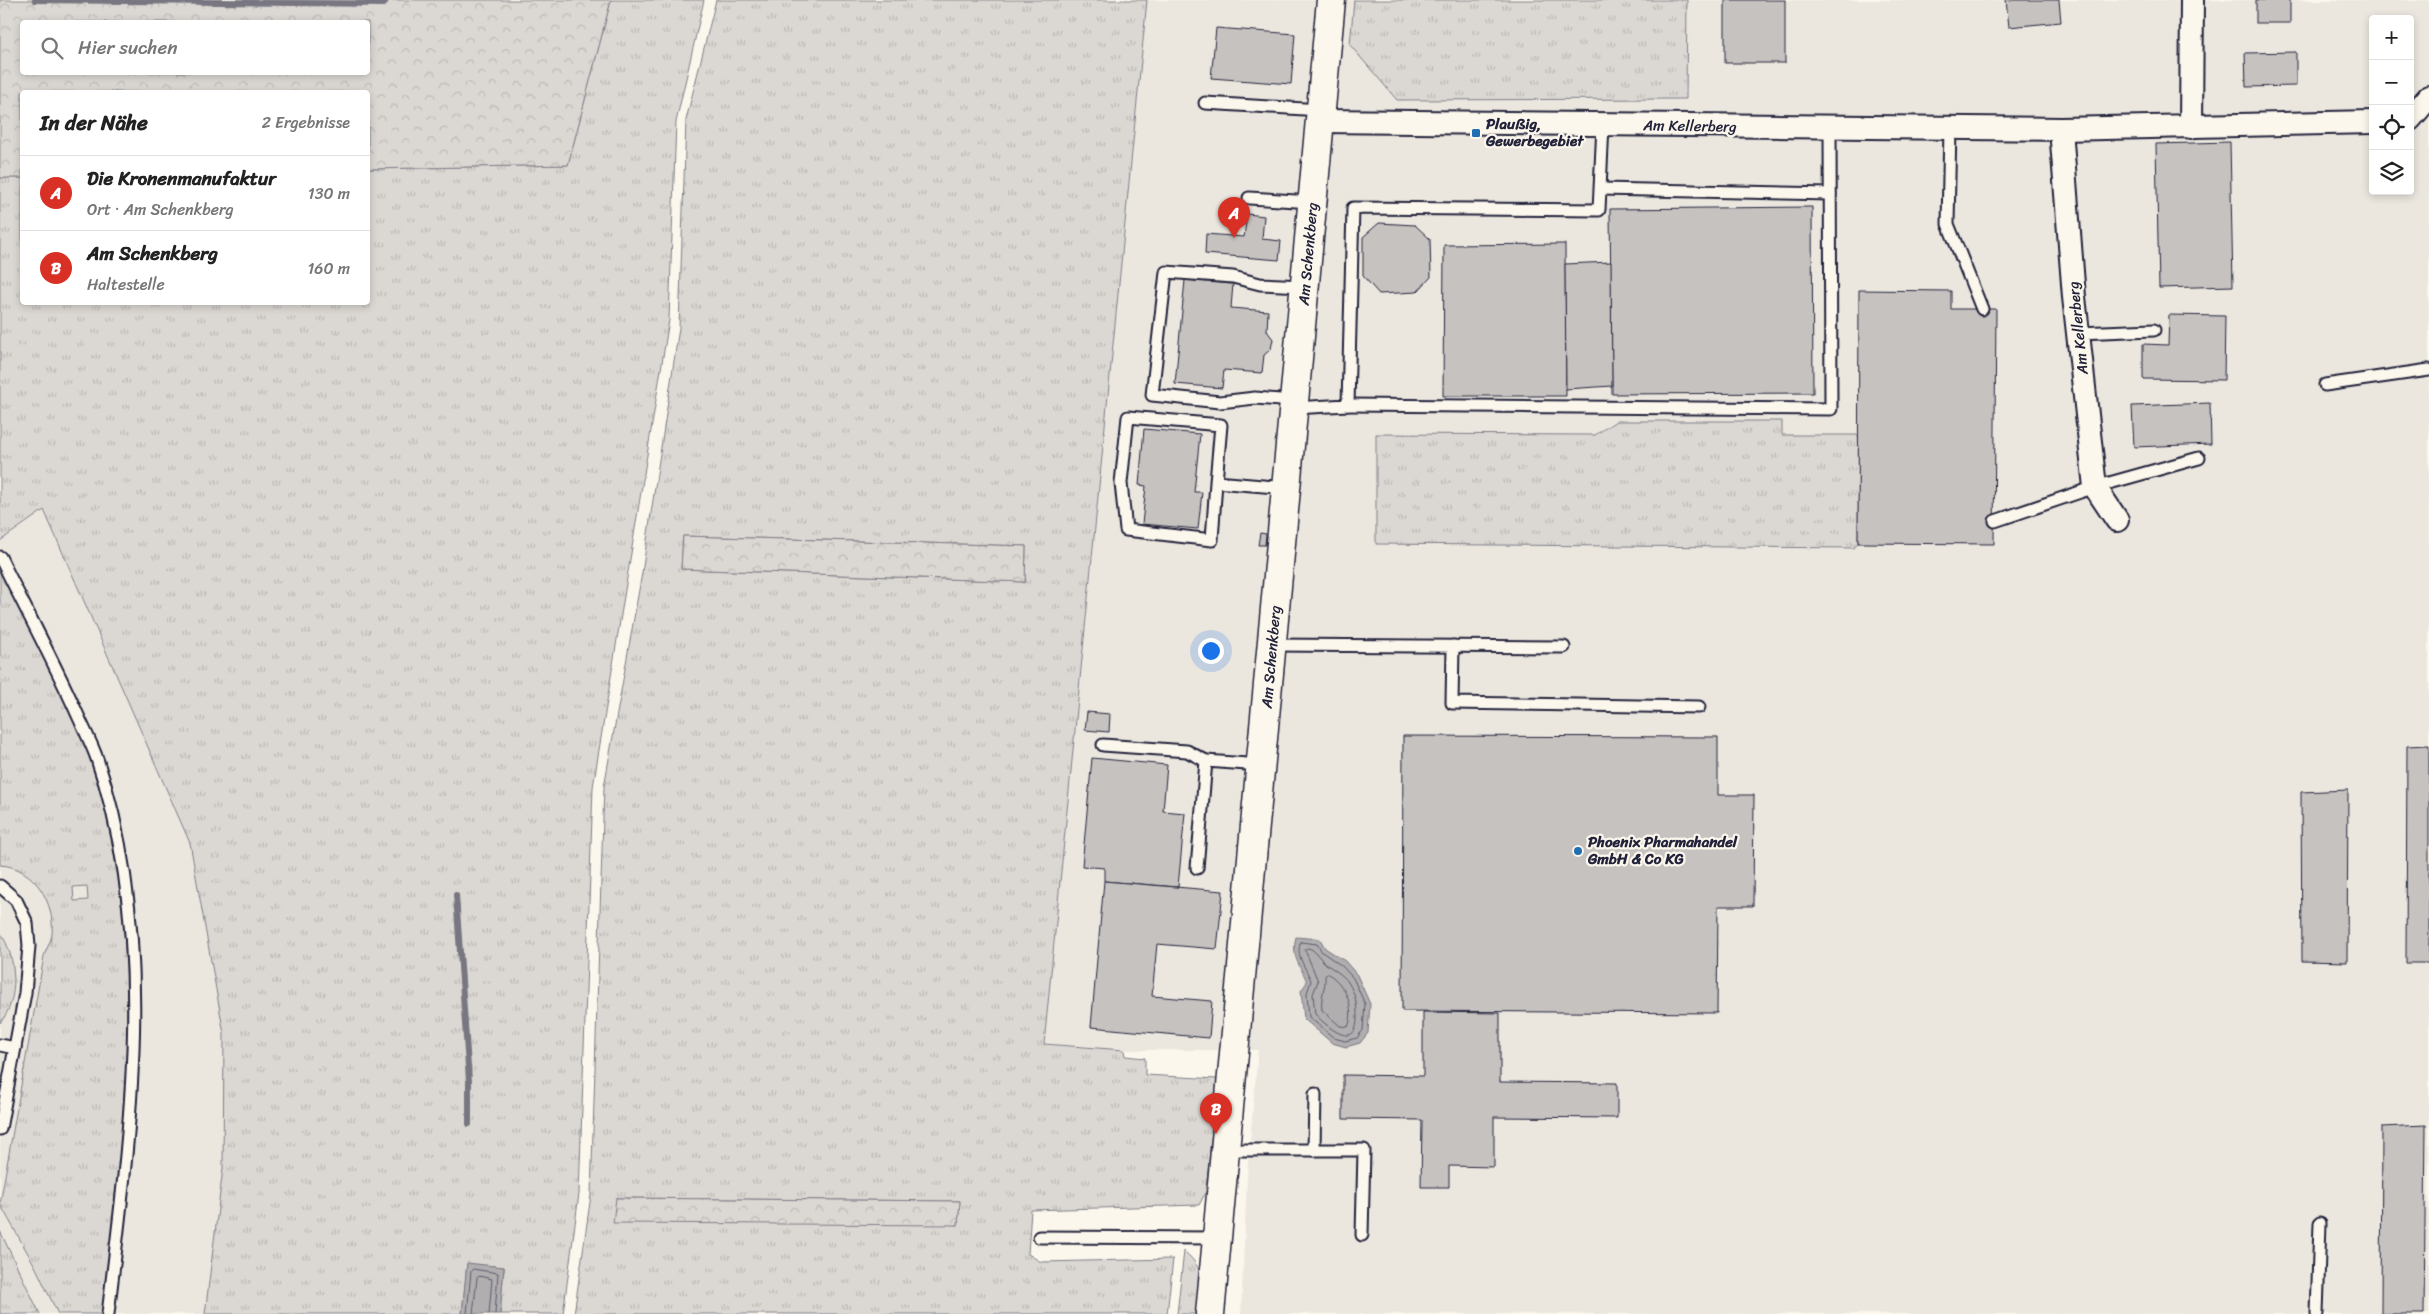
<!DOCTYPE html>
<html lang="de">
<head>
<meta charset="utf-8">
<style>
	:root { --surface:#fff; --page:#f2f2f2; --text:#222; --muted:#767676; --line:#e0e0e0; --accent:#d93025 }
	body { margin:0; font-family:Sriracha,sans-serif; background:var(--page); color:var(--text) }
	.controls { position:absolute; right:15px; top:15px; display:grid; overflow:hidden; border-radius:5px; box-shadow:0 2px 8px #0003 }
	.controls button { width:45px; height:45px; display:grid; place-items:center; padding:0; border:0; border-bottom:1px solid var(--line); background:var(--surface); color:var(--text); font:25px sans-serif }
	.you { position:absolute; left:1210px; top:650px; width:18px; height:18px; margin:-12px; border:4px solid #fff; border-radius:50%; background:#1a73e8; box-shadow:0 0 0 8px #1a73e833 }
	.badge { display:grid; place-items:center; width:32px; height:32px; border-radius:50%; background:var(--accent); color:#fff; font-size:16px; font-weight:700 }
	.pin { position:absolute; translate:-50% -41px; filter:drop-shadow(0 1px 2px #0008) }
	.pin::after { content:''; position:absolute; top:26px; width:18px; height:15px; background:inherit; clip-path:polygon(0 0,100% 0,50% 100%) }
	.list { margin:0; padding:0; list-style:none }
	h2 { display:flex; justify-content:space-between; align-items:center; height:65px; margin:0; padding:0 20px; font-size:21px }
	h2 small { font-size:16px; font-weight:400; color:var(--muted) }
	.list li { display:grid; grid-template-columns:32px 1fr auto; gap:15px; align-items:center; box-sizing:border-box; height:75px; padding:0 20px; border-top:1px solid var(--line) }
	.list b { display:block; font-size:19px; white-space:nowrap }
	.list p { margin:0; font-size:16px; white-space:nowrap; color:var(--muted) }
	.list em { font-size:16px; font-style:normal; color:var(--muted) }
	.icon { flex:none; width:28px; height:28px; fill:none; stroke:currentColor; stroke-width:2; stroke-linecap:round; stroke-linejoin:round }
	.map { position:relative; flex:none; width:2429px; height:1314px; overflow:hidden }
	.search { position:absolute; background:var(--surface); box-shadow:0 2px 8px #0003; left:20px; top:20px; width:350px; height:55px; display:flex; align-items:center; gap:12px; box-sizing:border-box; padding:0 18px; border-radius:5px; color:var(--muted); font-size:19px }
	.panel { position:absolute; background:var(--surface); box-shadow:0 2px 8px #0003; left:20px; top:90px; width:350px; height:215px; border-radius:5px }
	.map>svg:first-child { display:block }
	.built { fill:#ebe7df; fill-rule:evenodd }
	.grass { fill:url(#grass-tufts); stroke:#7e7d87; fill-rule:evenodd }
	.forest { fill:url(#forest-crowns); stroke:#7e7d87; fill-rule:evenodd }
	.water { fill:#b1aeb0; stroke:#787681 }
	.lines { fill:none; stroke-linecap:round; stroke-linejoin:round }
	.shore { stroke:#5b5a6a; stroke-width:1 }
	.stream { stroke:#787681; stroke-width:6 }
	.building { fill:#c6c2c0; stroke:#22223b }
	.lane-casing { stroke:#22223b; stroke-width:15 }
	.street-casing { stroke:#22223b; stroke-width:26 }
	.secondary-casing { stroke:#22223b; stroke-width:31 }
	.lane { stroke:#fbf7ec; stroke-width:11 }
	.street { stroke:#fbf7ec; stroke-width:22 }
	.secondary { stroke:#fbf7ec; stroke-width:28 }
	.poi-dot { fill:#1f6fb2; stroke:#fbf7ec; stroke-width:2 }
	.labels { text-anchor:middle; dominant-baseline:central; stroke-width:4.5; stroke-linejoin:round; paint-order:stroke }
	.poi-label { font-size:15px; font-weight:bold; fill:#22223b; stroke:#fbf7ec; text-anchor:start }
	.street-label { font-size:15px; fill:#22223b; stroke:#fbf7ec }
</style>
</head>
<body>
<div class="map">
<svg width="2429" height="1314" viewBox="0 0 2429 1314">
	<defs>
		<pattern id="grass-tufts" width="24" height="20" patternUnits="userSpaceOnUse" patternTransform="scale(1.25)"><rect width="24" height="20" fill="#dbd8d3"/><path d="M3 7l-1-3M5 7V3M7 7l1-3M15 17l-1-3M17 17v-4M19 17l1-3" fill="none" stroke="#bcb9b6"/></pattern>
		<pattern id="forest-crowns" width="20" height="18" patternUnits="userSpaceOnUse" patternTransform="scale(1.25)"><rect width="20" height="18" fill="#dbd8d3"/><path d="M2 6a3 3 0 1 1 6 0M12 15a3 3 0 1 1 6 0" fill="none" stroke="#bcb9b6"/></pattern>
	</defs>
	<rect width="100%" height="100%" fill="#fbf7ec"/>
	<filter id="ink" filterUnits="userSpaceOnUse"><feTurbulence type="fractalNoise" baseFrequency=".02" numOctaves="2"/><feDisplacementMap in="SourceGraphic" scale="10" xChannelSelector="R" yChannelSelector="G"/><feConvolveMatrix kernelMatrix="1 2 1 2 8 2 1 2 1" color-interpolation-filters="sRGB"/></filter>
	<g filter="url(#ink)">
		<g class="built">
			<path d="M1147,0H2429V1314H1241L1247,1176L1258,1050H1124L1044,1044ZM2373,19H2410V191H2373Z"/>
			<polygon points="44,510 190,843 224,1034 223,1168 205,1314 0,1314 0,541"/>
		</g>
		<g class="grass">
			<polygon points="611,0 704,0 676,122 669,320 593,787 579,1194 563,1314 500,1314 504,1267 467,1264 462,1314 205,1314 223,1168 224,1034 190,843 44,510 0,541 0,178 22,178 22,302 368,302 368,169 568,165"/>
			<path d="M716,0H1147L1044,1044L1124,1050L1125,1056L1145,1058V1075L1217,1079L1206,1192L1199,1205L1031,1210L1028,1254L1041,1262L1173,1259L1167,1314H574L591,1195L604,787L642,573L679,328L686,120ZM683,536L1026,546L1025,582L681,569ZM616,1198L959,1201H960L958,1225Z"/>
			<polygon points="1354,0 1687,0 1686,99 1397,100 1350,45"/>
			<polygon points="1616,421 1782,421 1782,435 1859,435 1858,543 1854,548 1376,544 1376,434 1595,435"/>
			<path d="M0,569C24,617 49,663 70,712C77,727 85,742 90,758C150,938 124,1130 102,1314H58L35,1266L0,1204L44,956C46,949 51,942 52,934C55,903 35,867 0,865ZM87,886L88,900L74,901L73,887Z"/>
			<path d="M0,932C17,957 20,1000 0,1023Z"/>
			<polygon points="0,1231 40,1314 0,1314"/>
			<path d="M1184,1251C1207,1271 1203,1286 1199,1314H1177Z"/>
		</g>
		<g class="forest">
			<path d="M0,0H611L568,165L368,169V92H22V178H0ZM22,22H368V72H22Z"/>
			<polygon points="683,536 1026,546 1025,582 681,569"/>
			<polygon points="616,1198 960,1201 958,1225 613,1223"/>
		</g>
		<g class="water">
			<path d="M1296,937L1320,939L1325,948L1345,961L1357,975L1370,1004L1368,1033L1360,1043L1346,1047L1332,1043L1304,1019L1301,991L1307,982C1300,964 1291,958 1296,937Z"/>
			<polygon points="467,1263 504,1267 500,1314 462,1314"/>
		</g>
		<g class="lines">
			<g class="shore">
				<path d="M1301,942L1317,944L1322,952L1342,966L1353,978L1365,1004L1363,1030L1357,1038L1345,1041L1334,1038L1309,1017L1307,993L1311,981C1307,969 1294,955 1301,942Z"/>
				<path d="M1308,948C1315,949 1319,958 1325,963C1333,970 1342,973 1348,982C1356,995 1357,1004 1357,1019C1356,1052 1326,1026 1315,1014L1313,994L1318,981L1305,950Z"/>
				<path d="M1328,974C1345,983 1356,1009 1348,1027L1340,1026L1322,1010C1320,997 1326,988 1325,976Z"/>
				<polyline points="467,1314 471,1271 473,1269 498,1273 495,1314"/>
				<polyline points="473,1314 477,1278 479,1276 492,1279 489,1314"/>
			</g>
			<g class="stream">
				<polyline points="35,0 384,4 386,0"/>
				<polyline points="456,895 469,1081 469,1124"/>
			</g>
		</g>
		<g class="building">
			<rect x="1725" y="0" width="60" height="63"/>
			<polygon points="2006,0 2059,0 2061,22 2009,27"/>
			<rect x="2256" y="0" width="34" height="23"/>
			<polygon points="1216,28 1295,34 1291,84 1211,78"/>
			<polygon points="2296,52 2296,86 2246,87 2245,53"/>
			<polygon points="2230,142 2233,286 2159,288 2156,144"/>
			<polygon points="1812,207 1813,393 1612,394 1610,209"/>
			<polygon points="1247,214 1264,216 1262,239 1281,241 1279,260 1205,254 1206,234 1244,237"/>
			<polygon points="1379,223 1415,225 1430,239 1431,277 1417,292 1379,294 1363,276 1363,237"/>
			<polygon points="1565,244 1566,396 1443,396 1444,245"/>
			<polygon points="1611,262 1612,386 1566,389 1565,264"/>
			<polygon points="1185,280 1233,284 1231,308 1268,311 1267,331 1273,339 1271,349 1264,355 1262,373 1224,370 1222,388 1175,384"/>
			<polygon points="1859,290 1951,291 1951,309 1996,309 1994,544 1858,543"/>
			<polygon points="2169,315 2225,316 2224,380 2143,379 2143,344 2168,345"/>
			<polygon points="2210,403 2211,444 2134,447 2132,406"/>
			<polygon points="1144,429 1200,434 1194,492 1202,492 1198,529 1142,524 1146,486 1139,485"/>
			<polygon points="1260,533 1266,534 1265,545 1258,545"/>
			<polygon points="1087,712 1110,714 1109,732 1085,730"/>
			<polygon points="1403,736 1718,737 1718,795 1754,795 1753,906 1718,906 1717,1013 1402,1011"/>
			<polygon points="2429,745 2429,963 2406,963 2407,746"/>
			<polygon points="1092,758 1167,765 1163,811 1185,813 1178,887 1104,881 1104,868 1082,866"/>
			<polygon points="2348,790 2347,962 2302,961 2301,792"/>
			<polygon points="1104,881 1223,891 1217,949 1157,944 1152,996 1212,1001 1209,1038 1091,1027"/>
			<polygon points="1423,1012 1500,1013 1500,1082 1617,1083 1617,1118 1494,1117 1494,1167 1449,1166 1449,1187 1421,1187 1422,1120 1343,1119 1343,1075 1423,1076"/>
			<polygon points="2426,1125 2424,1314 2381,1314 2382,1127"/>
		</g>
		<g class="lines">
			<defs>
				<g id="lane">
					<polyline points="1205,103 1320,110"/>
					<polyline points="1950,128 1948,224 1982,309"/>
					<polyline points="1601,189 1830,194"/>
					<polyline points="1249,198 1312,202"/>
					<polyline points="2078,333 2154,330"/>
					<polyline points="2325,385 2429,370"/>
					<polyline points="1294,401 1255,398 1220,402 1152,395 1166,272 1233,277 1260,284 1305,286"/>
					<polyline points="1348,405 1831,409 1830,127"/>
					<polyline points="1293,408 1348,405 1353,208 1599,210 1603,125"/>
					<polyline points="1216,482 1221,425 1128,417 1121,483 1126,530 1212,540 1216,482 1286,488"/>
					<polyline points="1995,521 2095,487 2199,458"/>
					<path d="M0,557C25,608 52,658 75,709C82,725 90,740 96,756C158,935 130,1130 108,1314"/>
					<polyline points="1272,645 1564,647"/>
					<polyline points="1453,646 1452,703 1699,707"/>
					<polyline points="1103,745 1187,751 1206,761"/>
					<polyline points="1197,868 1206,761 1261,765"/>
					<polyline points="0,886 16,900 27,923 29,946 25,993 0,1129"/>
					<polyline points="0,1045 15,1048"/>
					<polyline points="1226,1150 1364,1150 1362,1235"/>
					<polyline points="1314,1150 1315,1094"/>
					<polyline points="1039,1237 1218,1238"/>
					<polyline points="2317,1314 2320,1223"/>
				</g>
				<g id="street">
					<polyline points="2410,119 2429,97"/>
					<polyline points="1320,121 2061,129 2373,122"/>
					<polyline points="2191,127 2192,0"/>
					<polyline points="2061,129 2074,297 2095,487 2117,520"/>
				</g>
				<polyline id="secondary" points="1210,1314 1331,0"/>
			</defs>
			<use href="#lane" class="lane-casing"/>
			<use href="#street" class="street-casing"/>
			<use href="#secondary" class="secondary-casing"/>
			<use href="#lane" class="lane"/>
			<use href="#street" class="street"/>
			<use href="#secondary" class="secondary"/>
		</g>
	</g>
	<g class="poi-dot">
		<rect x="1471" y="128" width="10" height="10" rx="2.5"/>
		<circle cx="1578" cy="851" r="5"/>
	</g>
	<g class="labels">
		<g class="poi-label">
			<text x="1486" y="124">Plaußig,<tspan x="1486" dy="17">Gewerbegebiet</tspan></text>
			<text x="1588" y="842">Phoenix Pharmahandel<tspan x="1588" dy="17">GmbH &amp; Co KG</tspan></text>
		</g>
		<g class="street-label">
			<text transform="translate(1690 126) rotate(1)">Am Kellerberg</text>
			<text transform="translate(1308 254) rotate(-85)">Am Schenkberg</text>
			<text transform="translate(2078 328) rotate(-96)">Am Kellerberg</text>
			<text transform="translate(1271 657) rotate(-85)">Am Schenkberg</text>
		</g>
	</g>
</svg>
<div class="controls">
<button>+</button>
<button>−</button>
<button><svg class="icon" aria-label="locate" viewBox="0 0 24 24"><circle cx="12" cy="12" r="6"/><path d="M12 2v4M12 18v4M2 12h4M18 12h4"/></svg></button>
<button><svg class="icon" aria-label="layers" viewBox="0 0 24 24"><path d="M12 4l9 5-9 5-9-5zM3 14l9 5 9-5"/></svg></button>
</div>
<div class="you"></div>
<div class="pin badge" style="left:1234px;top:238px">A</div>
<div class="pin badge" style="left:1216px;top:1134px">B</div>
<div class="search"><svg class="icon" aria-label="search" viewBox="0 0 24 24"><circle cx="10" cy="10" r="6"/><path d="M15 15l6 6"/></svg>Hier suchen</div>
<section class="panel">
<h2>In der Nähe<small>2 Ergebnisse</small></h2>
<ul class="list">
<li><span class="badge">A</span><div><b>Die Kronenmanufaktur</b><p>Ort · Am Schenkberg</p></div><em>130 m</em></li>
<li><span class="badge">B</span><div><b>Am Schenkberg</b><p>Haltestelle</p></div><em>160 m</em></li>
</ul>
</section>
</div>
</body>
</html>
